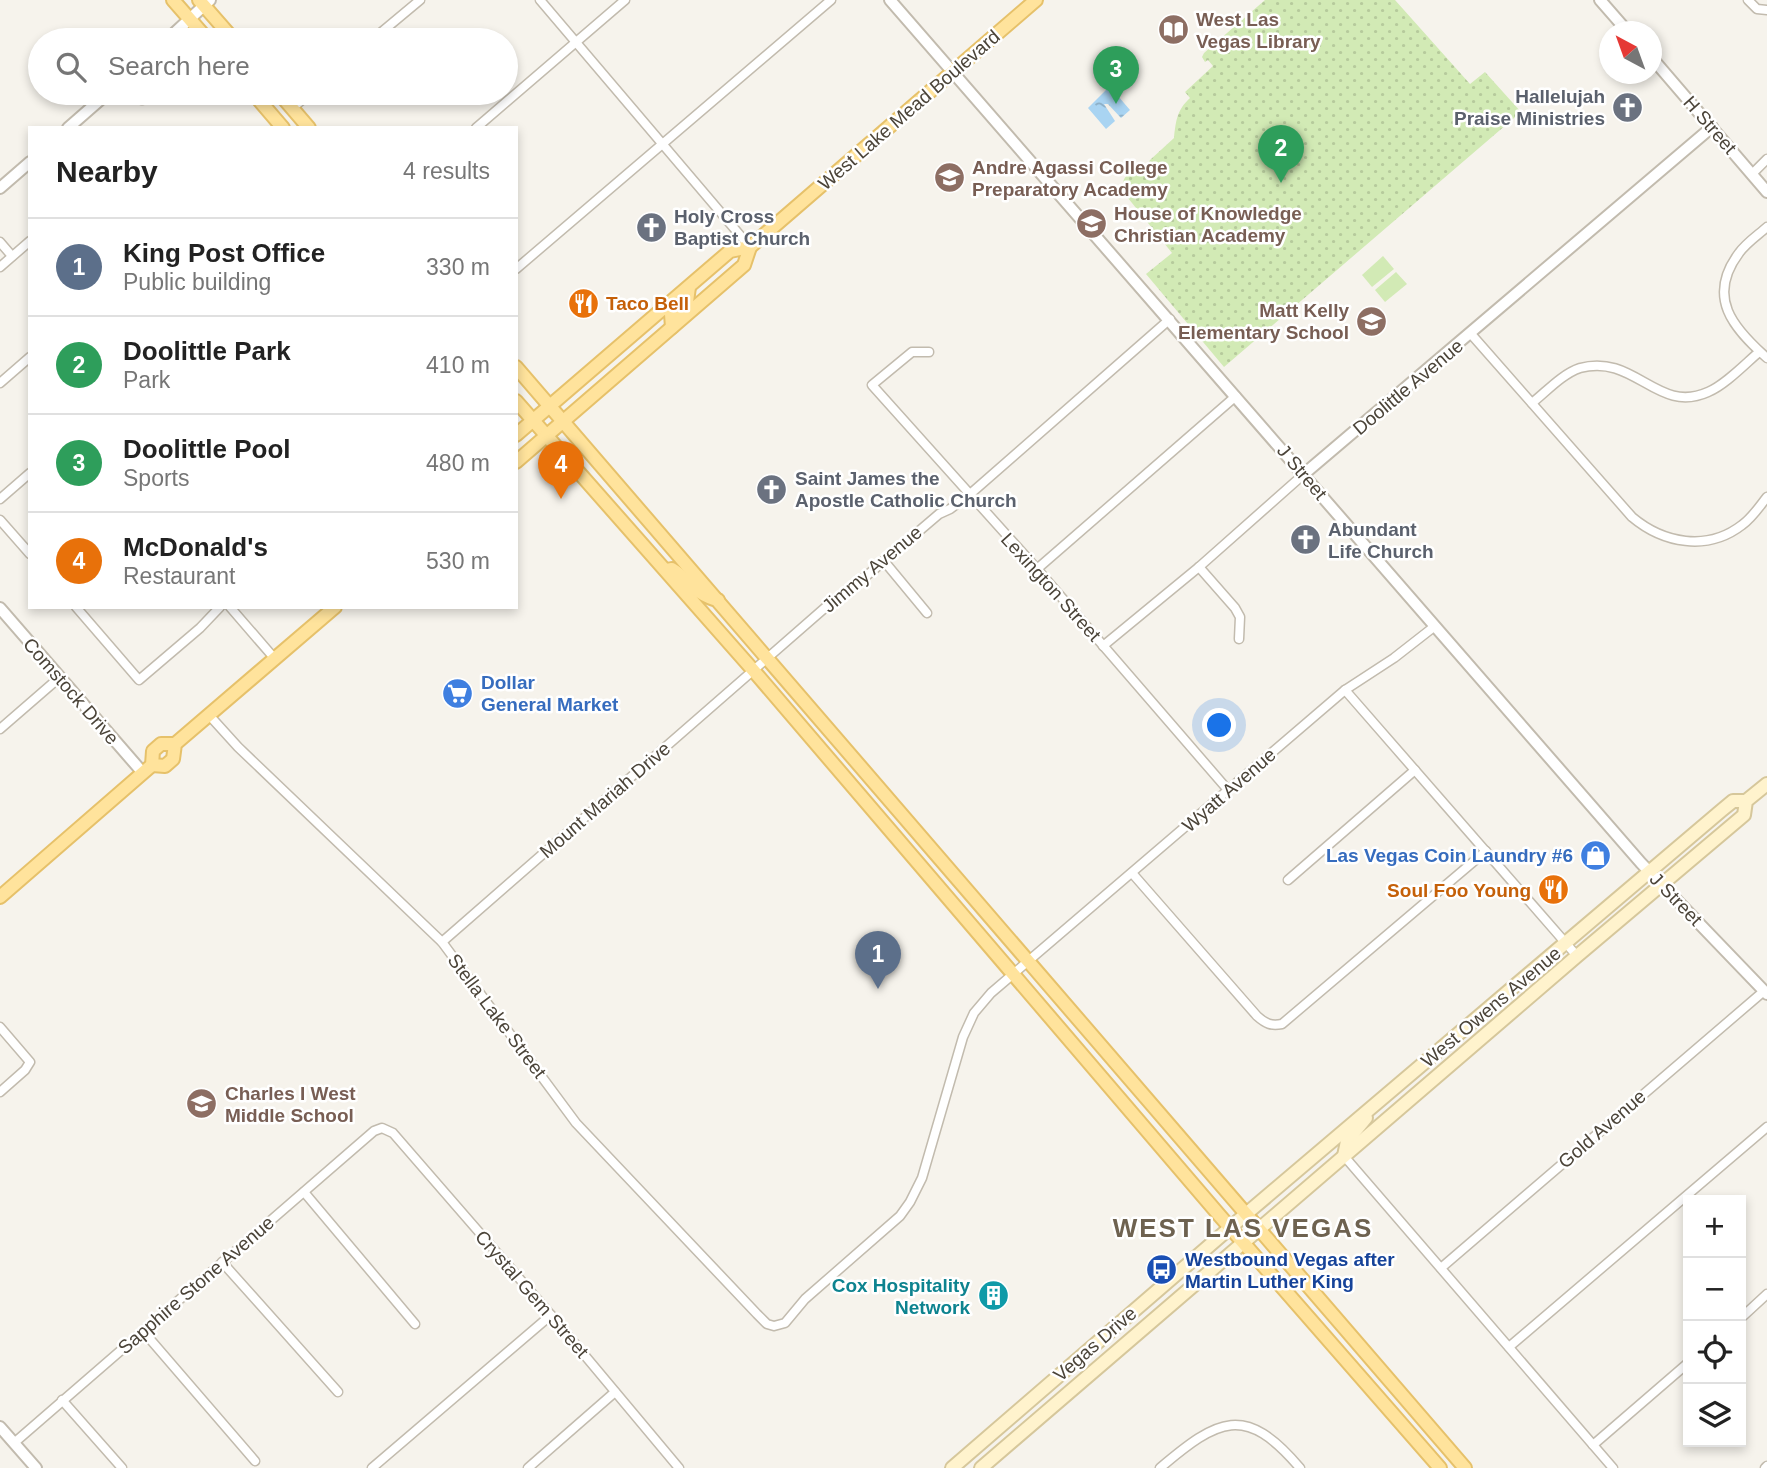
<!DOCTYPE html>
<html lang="en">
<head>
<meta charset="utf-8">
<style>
	:root { --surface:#fff; --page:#f2f2f2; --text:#222; --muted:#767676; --line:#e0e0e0; --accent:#fc3f1d }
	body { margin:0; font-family:Arial,sans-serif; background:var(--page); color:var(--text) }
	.controls { position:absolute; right:21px; bottom:21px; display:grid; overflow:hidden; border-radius:0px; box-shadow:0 4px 10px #0003 }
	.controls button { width:63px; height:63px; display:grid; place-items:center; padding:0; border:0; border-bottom:2px solid var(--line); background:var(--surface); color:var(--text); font:35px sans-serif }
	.compass { position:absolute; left:1599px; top:21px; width:63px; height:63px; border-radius:50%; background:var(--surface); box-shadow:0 4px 10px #0003; rotate:319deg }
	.you { position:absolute; left:1220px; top:726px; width:24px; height:24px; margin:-18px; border:5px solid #fff; border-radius:50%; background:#1a73e8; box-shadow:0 0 0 10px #1a73e833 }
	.badge { display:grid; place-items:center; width:46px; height:46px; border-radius:50%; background:var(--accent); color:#fff; font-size:23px; font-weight:700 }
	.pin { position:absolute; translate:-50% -58px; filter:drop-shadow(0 2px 4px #0008) }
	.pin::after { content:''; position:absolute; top:37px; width:24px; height:21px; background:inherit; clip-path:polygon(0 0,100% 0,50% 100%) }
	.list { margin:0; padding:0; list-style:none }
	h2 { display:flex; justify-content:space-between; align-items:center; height:91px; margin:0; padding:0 28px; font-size:30px }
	h2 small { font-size:23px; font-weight:400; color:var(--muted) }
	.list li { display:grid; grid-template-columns:46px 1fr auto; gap:21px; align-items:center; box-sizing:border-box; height:98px; padding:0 28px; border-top:2px solid var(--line) }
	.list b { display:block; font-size:26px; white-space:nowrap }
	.list p { margin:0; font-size:23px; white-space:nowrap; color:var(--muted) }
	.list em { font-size:23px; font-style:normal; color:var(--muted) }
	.icon { flex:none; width:38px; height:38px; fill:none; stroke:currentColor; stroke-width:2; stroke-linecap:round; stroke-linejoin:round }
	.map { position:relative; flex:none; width:1767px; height:1468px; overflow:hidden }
	.search { position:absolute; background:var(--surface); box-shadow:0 4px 10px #0003; left:28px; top:28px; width:490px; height:77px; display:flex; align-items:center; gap:18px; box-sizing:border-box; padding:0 24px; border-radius:38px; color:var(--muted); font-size:26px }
	.panel { position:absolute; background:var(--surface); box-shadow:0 4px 10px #0003; left:28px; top:126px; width:490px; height:483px; border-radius:0px }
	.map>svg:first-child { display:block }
	.grass { fill:#d2eab5 }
	.park { fill:url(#park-dots) }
	.water { fill:url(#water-ripples) }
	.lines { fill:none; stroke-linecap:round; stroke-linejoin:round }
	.minor-casing { stroke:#c2bbae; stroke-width:11 }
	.tertiary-casing { stroke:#c2bbae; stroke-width:14 }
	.secondary-casing { stroke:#d6c79b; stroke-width:16 }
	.primary-casing { stroke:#e6c16a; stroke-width:16 }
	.minor { stroke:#fff; stroke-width:8 }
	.tertiary { stroke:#fff; stroke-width:10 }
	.secondary { stroke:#fff3cd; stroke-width:12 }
	.primary { stroke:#ffe39c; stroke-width:12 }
	.labels { text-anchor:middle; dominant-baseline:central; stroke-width:5; stroke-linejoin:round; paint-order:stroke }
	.education-label { font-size:19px; font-weight:bold; fill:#785e54; stroke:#fff; text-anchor:start }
	.worship-label { font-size:19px; font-weight:bold; fill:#5b616d; stroke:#fff; text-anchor:start }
	.street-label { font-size:19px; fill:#4b4439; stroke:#fff }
	.food-label { font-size:19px; font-weight:bold; fill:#c56008; stroke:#fff; text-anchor:start }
	.shop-label { font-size:19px; font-weight:bold; fill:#366cbe; stroke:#fff; text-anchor:start }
	.transit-label { font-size:19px; font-weight:bold; fill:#164399; stroke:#fff; text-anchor:start }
	.culture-label { font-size:19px; font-weight:bold; fill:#0d838f; stroke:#fff; text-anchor:end }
	.district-label { font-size:26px; font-weight:bold; letter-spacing:2px; fill:#6e6250; stroke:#fff }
</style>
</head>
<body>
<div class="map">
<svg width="1767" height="1468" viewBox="0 0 1767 1468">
	<defs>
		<pattern id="park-dots" width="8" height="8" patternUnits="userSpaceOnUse" patternTransform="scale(1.75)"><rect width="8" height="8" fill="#d2eab5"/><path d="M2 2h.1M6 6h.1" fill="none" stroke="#b6ca9c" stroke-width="1.8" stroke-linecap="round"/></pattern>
		<pattern id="water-ripples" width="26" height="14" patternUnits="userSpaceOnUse" patternTransform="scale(1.75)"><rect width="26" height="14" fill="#a9d4f2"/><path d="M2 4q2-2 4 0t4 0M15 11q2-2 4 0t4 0" fill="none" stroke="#8caec5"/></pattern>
	</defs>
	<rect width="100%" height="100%" fill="#f6f3ec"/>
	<g class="grass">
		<polygon points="1383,256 1394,269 1372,287 1362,275"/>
		<polygon points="1396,272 1407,284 1385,302 1375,290"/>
	</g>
	<path class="park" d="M1265,0H1395L1470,84L1485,72L1521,112L1224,367L1146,274L1172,253L1124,193C1122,185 1122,179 1129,173L1134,175L1142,173L1150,160L1174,138C1176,120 1177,110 1190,98L1185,92L1213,66L1208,60L1205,62L1202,57L1204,53Z"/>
	<polygon class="water" points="1117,79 1124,86 1118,96 1130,110 1121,118 1108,104 1104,104 1115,121 1106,129 1088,108 1109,87 1113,88 1112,83"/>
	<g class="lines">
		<defs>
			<g id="minor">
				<polyline points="540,0 750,247"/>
				<polyline points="1748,0 1757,9 1767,10"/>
				<polyline points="372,40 420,0"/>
				<polyline points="135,93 142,100"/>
				<polyline points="292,108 311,93"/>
				<polyline points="476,128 625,0"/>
				<polyline points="1752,174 1767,159"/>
				<path d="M1767,227C1758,235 1746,243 1739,253C1706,297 1733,328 1767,358"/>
				<polyline points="0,242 12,256"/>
				<polyline points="0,267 30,241"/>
				<polyline points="516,269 831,0"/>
				<path d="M1471,334L1632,517C1663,543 1707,552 1742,525C1752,518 1759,507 1767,497"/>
				<polyline points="929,352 912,352 872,385 1037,569 1228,790"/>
				<polyline points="0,383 30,357"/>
				<path d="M1532,403C1546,392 1562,374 1580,368C1635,353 1657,415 1708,392C1725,385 1745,364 1759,352"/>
				<polyline points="0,499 30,473"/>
				<polyline points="0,520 30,554"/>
				<polyline points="884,561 927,613"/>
				<polyline points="1199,567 1235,608 1240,617 1239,639"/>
				<polyline points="1037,569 1236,396"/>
				<polyline points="76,607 139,680 200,628 220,607"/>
				<polyline points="230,607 275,659"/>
				<polyline points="1103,646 1199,567 1304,474"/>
				<polyline points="1345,690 1577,956"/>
				<polyline points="209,715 238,747 442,942 576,1123 757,1314 767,1324 774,1326 785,1323 805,1299 900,1216 910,1202 922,1178 963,1037 974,1013 991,993 1345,690 1394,658 1435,626"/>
				<polyline points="0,729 60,677"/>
				<path d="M1132,873L1257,1016C1266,1024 1271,1026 1282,1024L1486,851"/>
				<polyline points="1288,880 1415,770"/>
				<polyline points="442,942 835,599 844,595 939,514 950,509 969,495 1170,319"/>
				<polyline points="0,1027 30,1062 25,1070 0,1092"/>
				<polyline points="1344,1156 1613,1468"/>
				<polyline points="304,1192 415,1324"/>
				<polyline points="222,1262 338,1392"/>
				<polyline points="1441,1268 1764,991"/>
				<polyline points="1741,1318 1767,1294"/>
				<polyline points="143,1331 255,1461"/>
				<polyline points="1509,1347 1767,1127"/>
				<polyline points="62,1400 122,1468"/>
				<polyline points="14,1443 374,1131 382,1128 393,1133 551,1315 679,1468"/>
				<polyline points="1593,1445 1688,1363"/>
				<polyline points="372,1468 551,1315"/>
				<polyline points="528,1468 615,1392"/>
				<path d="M1160,1468C1218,1419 1245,1403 1300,1468"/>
				<polyline points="1765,1468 1767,1466"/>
			</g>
			<g id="tertiary">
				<polyline points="890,0 1641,863 1767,994"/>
				<polyline points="1600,0 1628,32"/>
				<polyline points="167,40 210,0"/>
				<polyline points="1652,58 1767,192"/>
				<polyline points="68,128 108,93"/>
				<polyline points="0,188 30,162"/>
				<polyline points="1304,474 1712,127"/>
				<polyline points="0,608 143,773"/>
				<polyline points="0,1427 36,1468"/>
			</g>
			<g id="secondary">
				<polyline points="1344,1156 1347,1141 1366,1118"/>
				<polyline points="952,1468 1246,1214 1722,810 1733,801 1746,801"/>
				<polyline points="981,1468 1577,956 1744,815 1746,801 1767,784"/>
			</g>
			<g id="primary">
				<polyline points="173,0 208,40"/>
				<polyline points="199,0 234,40"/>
				<polyline points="253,93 283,128"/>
				<polyline points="279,93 309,128"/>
				<polyline points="672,327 671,314 687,302 689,287"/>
				<polyline points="516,367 1465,1468"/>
				<polyline points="516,401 753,670 1220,1216 1440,1468"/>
				<polyline points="516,435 730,251 750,247 1036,0"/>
				<polyline points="516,462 744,265 750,247"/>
				<path d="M667,570L672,569C690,580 695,595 718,600"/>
				<polyline points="152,765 165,766 173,759 175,744 335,607"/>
				<polyline points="0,897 152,765 153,751 161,744 175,744"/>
			</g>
		</defs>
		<use href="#minor" class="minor-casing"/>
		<use href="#tertiary" class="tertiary-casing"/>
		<use href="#secondary" class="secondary-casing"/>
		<use href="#primary" class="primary-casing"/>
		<use href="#minor" class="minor"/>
		<use href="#tertiary" class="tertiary"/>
		<use href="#secondary" class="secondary"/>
		<use href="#primary" class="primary"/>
	</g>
	<defs>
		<symbol id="library-disc" viewBox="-11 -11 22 22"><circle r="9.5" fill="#8d6e63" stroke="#fff"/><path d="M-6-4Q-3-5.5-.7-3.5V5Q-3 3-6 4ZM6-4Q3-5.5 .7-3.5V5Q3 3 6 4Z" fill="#fff"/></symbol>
		<symbol id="church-disc" viewBox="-11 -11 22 22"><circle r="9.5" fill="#6b7280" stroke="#fff"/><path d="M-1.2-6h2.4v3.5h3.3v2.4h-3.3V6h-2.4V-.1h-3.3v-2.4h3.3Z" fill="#fff"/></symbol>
		<symbol id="school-disc" viewBox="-11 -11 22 22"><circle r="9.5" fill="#8d6e63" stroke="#fff"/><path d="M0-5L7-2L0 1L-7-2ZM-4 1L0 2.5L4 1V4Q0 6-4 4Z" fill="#fff"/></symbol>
		<symbol id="restaurant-disc" viewBox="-11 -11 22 22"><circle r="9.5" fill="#e8710a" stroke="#fff"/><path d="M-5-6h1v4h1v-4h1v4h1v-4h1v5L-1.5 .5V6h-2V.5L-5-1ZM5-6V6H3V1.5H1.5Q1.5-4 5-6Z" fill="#fff"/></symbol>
		<symbol id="supermarket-disc" viewBox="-11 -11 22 22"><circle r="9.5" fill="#3f7fe0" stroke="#fff"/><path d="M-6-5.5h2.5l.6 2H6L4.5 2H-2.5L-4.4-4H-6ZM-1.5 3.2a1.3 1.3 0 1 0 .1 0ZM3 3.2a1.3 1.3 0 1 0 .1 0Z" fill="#fff"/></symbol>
		<symbol id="shop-disc" viewBox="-11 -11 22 22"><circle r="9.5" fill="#3f7fe0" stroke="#fff"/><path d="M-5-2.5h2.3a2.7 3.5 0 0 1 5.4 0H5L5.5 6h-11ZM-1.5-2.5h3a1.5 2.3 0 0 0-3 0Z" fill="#fff"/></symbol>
		<symbol id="bus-disc" viewBox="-11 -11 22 22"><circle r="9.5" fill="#1a4fb4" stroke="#fff"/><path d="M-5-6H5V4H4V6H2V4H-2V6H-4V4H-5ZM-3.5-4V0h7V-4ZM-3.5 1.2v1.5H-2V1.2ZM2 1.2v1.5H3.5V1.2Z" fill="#fff"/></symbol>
		<symbol id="building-disc" viewBox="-11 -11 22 22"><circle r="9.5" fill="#0f9aa8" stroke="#fff"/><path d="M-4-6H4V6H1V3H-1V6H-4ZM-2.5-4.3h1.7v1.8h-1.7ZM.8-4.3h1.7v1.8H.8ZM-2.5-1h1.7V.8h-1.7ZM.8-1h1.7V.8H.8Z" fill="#fff"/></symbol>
	</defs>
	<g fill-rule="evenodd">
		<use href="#library-disc" x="1156" y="12" width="35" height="35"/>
		<use href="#church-disc" x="1610" y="90" width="35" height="35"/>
		<use href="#school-disc" x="932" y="160" width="35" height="35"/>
		<use href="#school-disc" x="1074" y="206" width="35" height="35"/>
		<use href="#church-disc" x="634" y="210" width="35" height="35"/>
		<use href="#restaurant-disc" x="566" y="286" width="35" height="35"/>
		<use href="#school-disc" x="1354" y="304" width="35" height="35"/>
		<use href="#church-disc" x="754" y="472" width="35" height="35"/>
		<use href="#church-disc" x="1288" y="522" width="35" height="35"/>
		<use href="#supermarket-disc" x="440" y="676" width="35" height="35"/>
		<use href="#shop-disc" x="1578" y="838" width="35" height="35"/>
		<use href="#restaurant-disc" x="1536" y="872" width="35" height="35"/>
		<use href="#school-disc" x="184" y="1086" width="35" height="35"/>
		<use href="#bus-disc" x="1144" y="1252" width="35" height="35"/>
		<use href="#building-disc" x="976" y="1278" width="35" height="35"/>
	</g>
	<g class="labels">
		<g class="education-label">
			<text x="1196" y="19">West Las<tspan x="1196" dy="22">Vegas Library</tspan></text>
			<text x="972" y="167">Andre Agassi College<tspan x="972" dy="22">Preparatory Academy</tspan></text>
			<text x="1114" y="213">House of Knowledge<tspan x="1114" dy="22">Christian Academy</tspan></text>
			<text x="1349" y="310" text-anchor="end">Matt Kelly<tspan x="1349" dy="22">Elementary School</tspan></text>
			<text x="225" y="1093">Charles I West<tspan x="225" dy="22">Middle School</tspan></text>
		</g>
		<g class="worship-label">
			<text x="1605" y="96" text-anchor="end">Hallelujah<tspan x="1605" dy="22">Praise Ministries</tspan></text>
			<text x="674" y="216">Holy Cross<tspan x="674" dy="22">Baptist Church</tspan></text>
			<text x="795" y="478">Saint James the<tspan x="795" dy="22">Apostle Catholic Church</tspan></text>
			<text x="1328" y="529">Abundant<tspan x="1328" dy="22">Life Church</tspan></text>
		</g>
		<g class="street-label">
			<text transform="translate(909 110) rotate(-41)">West Lake Mead Boulevard</text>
			<text transform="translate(1710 125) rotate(49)">H Street</text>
			<text transform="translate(1408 387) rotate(-40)">Doolittle Avenue</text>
			<text transform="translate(1302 472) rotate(50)">J Street</text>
			<text transform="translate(872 569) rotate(-40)">Jimmy Avenue</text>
			<text transform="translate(1051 587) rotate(48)">Lexington Street</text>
			<text transform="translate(71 691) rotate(49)">Comstock Drive</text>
			<text transform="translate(1229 790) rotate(-41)">Wyatt Avenue</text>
			<text transform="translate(605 800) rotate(-41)">Mount Mariah Drive</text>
			<text transform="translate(1676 899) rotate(46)">J Street</text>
			<text transform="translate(1491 1007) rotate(-40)">West Owens Avenue</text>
			<text transform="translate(497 1016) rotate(53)">Stella Lake Street</text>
			<text transform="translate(1602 1129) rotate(-41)">Gold Avenue</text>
			<text transform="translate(196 1285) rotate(-41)">Sapphire Stone Avenue</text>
			<text transform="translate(532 1294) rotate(49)">Crystal Gem Street</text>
			<text transform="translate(1095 1344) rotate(-41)">Vegas Drive</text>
		</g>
		<g class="food-label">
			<text x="606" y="303">Taco Bell</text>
			<text x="1531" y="890" text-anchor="end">Soul Foo Young</text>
		</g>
		<g class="shop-label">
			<text x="481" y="682">Dollar<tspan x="481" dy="22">General Market</tspan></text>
			<text x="1573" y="855" text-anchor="end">Las Vegas Coin Laundry #6</text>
		</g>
		<g class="transit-label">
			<text x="1185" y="1259">Westbound Vegas after<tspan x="1185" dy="22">Martin Luther King</tspan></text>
		</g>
		<g class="culture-label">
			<text x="970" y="1285">Cox Hospitality<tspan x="970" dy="22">Network</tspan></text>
		</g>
		<g class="district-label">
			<text x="1243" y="1228">WEST LAS VEGAS</text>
		</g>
	</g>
</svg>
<div class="controls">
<button>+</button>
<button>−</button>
<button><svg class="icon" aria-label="locate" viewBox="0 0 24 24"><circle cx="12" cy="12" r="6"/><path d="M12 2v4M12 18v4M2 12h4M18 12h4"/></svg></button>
<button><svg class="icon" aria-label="layers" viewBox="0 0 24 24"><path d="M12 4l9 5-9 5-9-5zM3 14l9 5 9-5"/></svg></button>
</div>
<svg class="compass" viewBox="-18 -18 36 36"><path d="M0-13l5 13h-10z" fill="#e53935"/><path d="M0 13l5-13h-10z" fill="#767676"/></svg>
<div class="you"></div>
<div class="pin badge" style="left:878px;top:989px;background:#5c6f8a">1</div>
<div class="pin badge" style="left:1281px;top:183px;background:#2e9e5b">2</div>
<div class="pin badge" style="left:1116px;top:104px;background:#2e9e5b">3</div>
<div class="pin badge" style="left:561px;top:499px;background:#e8710a">4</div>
<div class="search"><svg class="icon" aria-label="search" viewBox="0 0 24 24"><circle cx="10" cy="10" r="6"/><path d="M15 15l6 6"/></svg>Search here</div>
<section class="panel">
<h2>Nearby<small>4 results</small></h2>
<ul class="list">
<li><span class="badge" style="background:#5c6f8a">1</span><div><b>King Post Office</b><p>Public building</p></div><em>330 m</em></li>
<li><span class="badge" style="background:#2e9e5b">2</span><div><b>Doolittle Park</b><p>Park</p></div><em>410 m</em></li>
<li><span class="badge" style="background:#2e9e5b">3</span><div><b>Doolittle Pool</b><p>Sports</p></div><em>480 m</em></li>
<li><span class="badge" style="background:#e8710a">4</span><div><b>McDonald's</b><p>Restaurant</p></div><em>530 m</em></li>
</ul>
</section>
</div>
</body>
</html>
